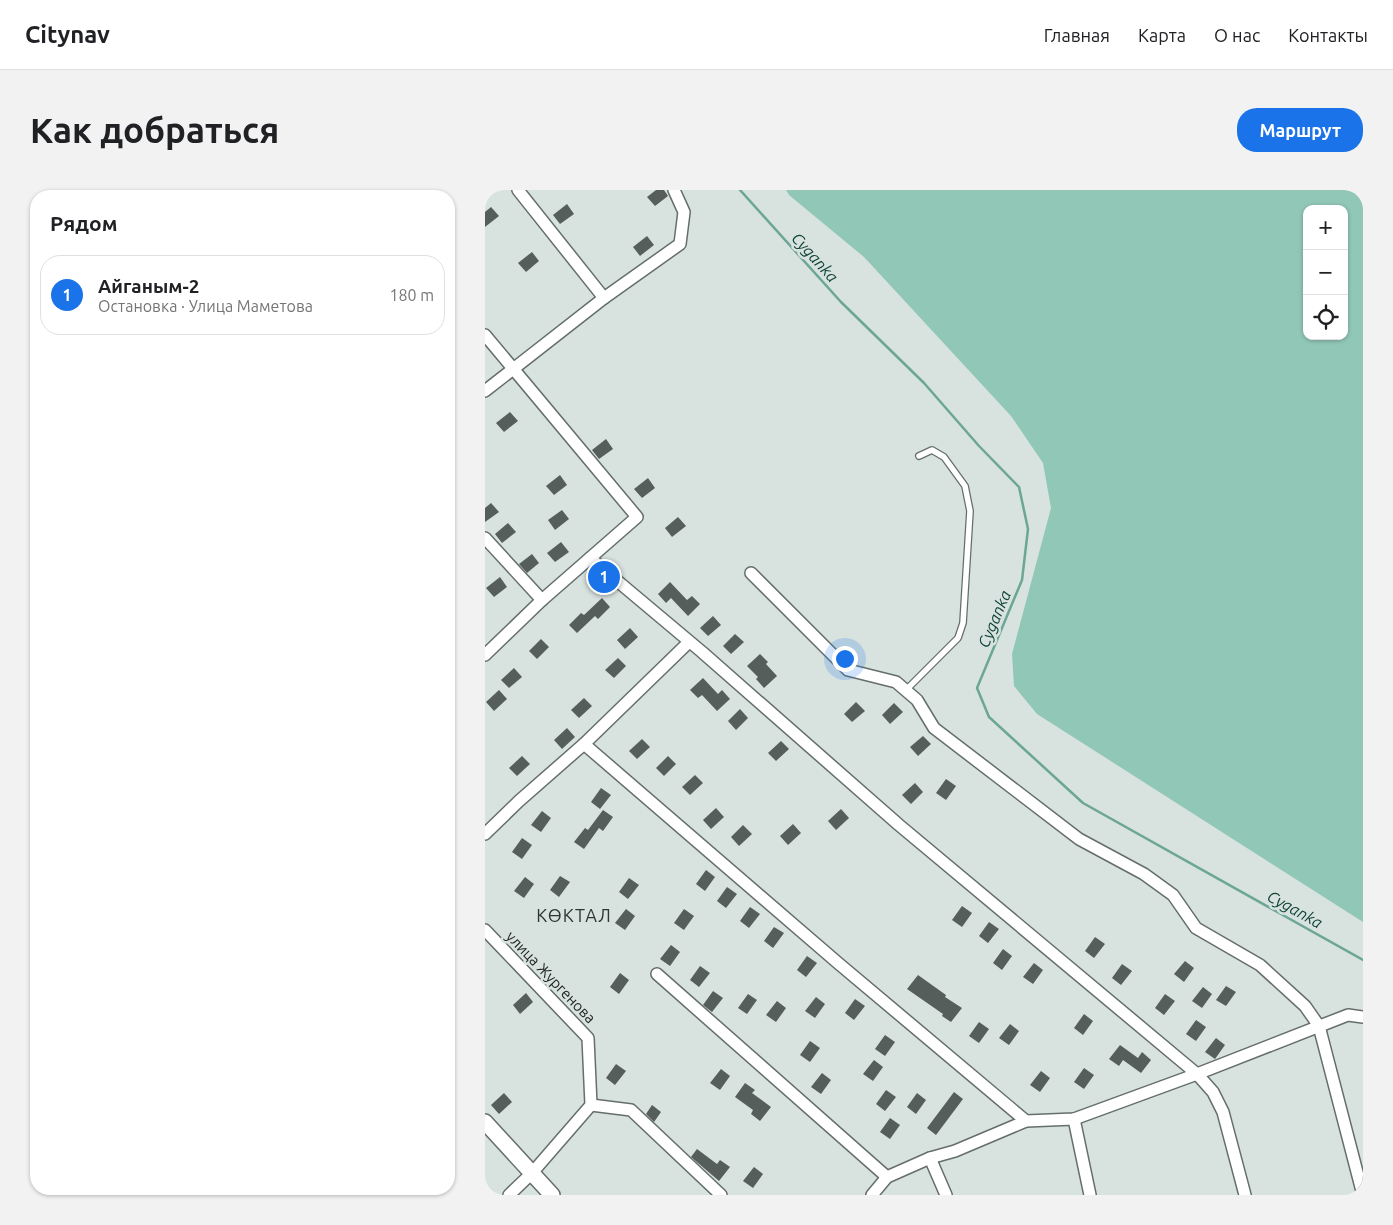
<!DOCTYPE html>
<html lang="ru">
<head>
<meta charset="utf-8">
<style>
	:root { --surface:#fff; --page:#f2f2f2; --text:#202124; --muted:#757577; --line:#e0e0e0; --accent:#1a73e8 }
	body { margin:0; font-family:Ubuntu,sans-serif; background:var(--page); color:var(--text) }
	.controls { position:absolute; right:15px; top:15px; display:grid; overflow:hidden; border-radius:10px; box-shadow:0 1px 4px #0004 }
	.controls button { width:45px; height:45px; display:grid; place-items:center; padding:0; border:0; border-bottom:1px solid var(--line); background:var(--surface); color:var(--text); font:25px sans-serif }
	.you { position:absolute; left:359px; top:468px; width:18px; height:18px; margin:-12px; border:4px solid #fff; border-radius:50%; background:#1a73e8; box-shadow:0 0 0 8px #1a73e833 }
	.badge { display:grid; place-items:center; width:32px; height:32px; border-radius:50%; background:var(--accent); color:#fff; font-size:16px; font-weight:700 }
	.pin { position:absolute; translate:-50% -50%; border:2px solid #fff; box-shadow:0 1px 5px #0006 }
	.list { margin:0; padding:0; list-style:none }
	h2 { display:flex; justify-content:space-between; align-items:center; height:65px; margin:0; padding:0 20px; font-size:21px }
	h2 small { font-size:16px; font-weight:400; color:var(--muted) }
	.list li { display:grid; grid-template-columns:32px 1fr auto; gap:15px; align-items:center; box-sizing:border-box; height:80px; margin:0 10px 10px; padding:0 10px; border:1px solid var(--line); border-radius:20px }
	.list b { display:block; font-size:19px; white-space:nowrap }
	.list p { margin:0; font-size:16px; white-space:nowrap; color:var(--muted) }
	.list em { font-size:16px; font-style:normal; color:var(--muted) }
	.icon { flex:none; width:28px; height:28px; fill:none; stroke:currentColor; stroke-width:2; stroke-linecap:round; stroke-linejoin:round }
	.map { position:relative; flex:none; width:878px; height:1005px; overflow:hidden; border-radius:20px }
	header { display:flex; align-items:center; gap:30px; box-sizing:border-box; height:70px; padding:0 25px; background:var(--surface); border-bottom:1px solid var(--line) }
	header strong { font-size:24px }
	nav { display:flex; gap:28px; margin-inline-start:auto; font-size:18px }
	.intro { display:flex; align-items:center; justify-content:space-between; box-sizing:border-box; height:120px; padding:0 30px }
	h1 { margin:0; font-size:35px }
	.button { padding:12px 22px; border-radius:20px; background:var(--accent); color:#fff; font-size:18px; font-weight:700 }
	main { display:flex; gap:30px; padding:0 30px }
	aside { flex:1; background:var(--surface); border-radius:20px; box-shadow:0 1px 4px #0004 }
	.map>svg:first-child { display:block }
	.green { fill:#91c7b7; fill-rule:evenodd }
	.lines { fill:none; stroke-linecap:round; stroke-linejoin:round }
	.stream { stroke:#6ca695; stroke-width:2.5 }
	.building { fill:#555e5b }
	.lane-casing { stroke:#656e6b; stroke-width:8 }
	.street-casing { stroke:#656e6b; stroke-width:14 }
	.secondary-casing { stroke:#656e6b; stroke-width:18 }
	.lane { stroke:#fff; stroke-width:5.5 }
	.street { stroke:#fff; stroke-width:11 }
	.secondary { stroke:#fff; stroke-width:15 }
	.labels { text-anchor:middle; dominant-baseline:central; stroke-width:5; stroke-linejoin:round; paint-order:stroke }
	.street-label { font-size:15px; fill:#1c201e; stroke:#d8e2df }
	.water-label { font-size:16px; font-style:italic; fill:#104438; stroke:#d8e2df }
	.quarter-label { font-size:18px; letter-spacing:1px; fill:#2e3634; stroke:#d8e2df }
</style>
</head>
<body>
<header>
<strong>Citynav</strong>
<nav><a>Главная</a><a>Карта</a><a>О нас</a><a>Контакты</a></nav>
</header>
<div class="intro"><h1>Как добраться</h1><a class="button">Маршрут</a></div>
<main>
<aside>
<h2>Рядом<small></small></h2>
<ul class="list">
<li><span class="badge">1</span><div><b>Айганым-2</b><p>Остановка · Улица Маметова</p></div><em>180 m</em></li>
</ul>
</aside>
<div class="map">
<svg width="878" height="1005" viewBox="0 0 878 1005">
	<rect width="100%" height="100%" fill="#d8e2df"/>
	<path class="green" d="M301,0H878V732L552,524L529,496L527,464L566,318L558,273L526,226L379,67L304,5ZM822,19H859V146H822Z"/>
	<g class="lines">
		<polyline class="stream" points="255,0 356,112 439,193 494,256 534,297 543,339 537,390 492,498 504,527 598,613 878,770"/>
	</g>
	<g class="building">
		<polygon points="171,0 179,0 183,6 170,16 162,7"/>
		<polygon points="82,14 89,24 75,34 68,25"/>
		<polygon points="6,17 14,26 0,37 0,22"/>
		<polygon points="162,46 169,55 155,66 148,57"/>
		<polygon points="47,62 54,71 41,82 33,73"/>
		<polygon points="25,222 33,231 19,242 11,233"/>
		<polygon points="121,249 128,259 114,269 107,260"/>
		<polygon points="75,285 82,295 69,305 61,296"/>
		<polygon points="163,288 170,298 157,308 149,299"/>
		<polygon points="6,313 14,322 0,332 0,318"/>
		<polygon points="77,320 84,329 70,340 63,330"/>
		<polygon points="193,327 201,336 187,347 180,338"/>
		<polygon points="23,333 31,342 17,353 10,344"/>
		<polygon points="76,352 84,362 70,372 62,363"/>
		<polygon points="47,364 54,373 42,383 34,374"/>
		<polygon points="15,387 22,397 9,407 1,398"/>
		<polygon points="185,392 202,410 207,406 215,414 203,426 186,408 181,413 173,404"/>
		<polygon points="117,408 125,417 113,429 110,426 92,443 84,435 96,423 99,425"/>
		<polygon points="228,426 236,435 223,446 215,438"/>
		<polygon points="145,438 153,447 140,459 132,450"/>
		<polygon points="250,444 259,452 246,464 238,456"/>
		<polygon points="56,449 64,457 52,469 44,461"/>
		<polygon points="275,464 283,472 281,474 292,486 279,498 271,489 273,487 262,476"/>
		<polygon points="133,468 141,476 129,488 120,480"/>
		<polygon points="29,478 37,487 24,498 16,490"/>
		<polygon points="218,488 233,504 237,500 245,509 232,521 217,505 213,508 205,500"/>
		<polygon points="14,500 22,509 9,521 1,512"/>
		<polygon points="99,508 107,516 94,528 86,520"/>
		<polygon points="371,512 380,521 367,532 359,524"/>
		<polygon points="409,513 418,522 405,534 397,525"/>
		<polygon points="255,519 263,528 251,540 243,531"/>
		<polygon points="82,538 90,547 77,559 69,550"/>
		<polygon points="438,546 446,554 433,566 425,557"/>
		<polygon points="157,549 165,557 152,569 144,561"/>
		<polygon points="296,551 304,559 291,571 283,563"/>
		<polygon points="37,566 45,574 32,586 24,578"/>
		<polygon points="183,566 191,574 179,586 171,578"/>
		<polygon points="210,585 218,593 205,605 197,597"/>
		<polygon points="461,589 471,596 461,610 451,603"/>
		<polygon points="430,593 438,602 426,614 417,605"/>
		<polygon points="116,598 126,605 115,619 106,612"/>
		<polygon points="231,618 239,627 226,639 218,630"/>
		<polygon points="356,619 364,628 351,640 343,631"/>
		<polygon points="118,620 128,627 118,641 114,638 99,659 89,652 100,638 103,640"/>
		<polygon points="57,621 66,628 56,642 46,635"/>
		<polygon points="308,634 316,643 303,655 295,646"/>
		<polygon points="258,635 267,644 254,656 246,647"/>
		<polygon points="37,648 47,655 37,669 27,662"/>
		<polygon points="221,680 230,687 220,701 211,694"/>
		<polygon points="75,686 85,692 74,707 65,700"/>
		<polygon points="40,687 49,694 39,708 29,701"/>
		<polygon points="144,688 154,695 143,709 134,702"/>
		<polygon points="242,697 252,704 241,718 232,711"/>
		<polygon points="477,716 487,723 477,737 467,730"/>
		<polygon points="265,717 275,724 264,738 255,731"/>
		<polygon points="141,719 150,726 140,740 130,733"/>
		<polygon points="199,719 209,726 199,740 189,733"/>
		<polygon points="504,732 514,739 503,753 494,746"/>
		<polygon points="289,737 299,743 288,758 279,751"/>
		<polygon points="610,747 620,754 609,768 600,761"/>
		<polygon points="186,755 195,762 185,776 175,769"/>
		<polygon points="518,759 527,766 517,780 508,773"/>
		<polygon points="322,766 332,773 321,787 312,780"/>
		<polygon points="700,771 709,778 699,792 689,784"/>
		<polygon points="549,773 558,780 548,794 538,787"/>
		<polygon points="637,774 647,781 636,795 627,788"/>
		<polygon points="215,776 225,783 214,797 205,790"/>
		<polygon points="135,783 144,790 134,804 125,797"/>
		<polygon points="433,785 461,805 460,807 477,818 466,832 457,826 458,824 422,799"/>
		<polygon points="741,796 751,802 741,816 731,810"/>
		<polygon points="718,797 727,804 717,818 707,811"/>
		<polygon points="228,801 238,808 227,822 218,815"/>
		<polygon points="41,803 48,812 35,824 28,815"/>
		<polygon points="263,804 272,810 262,824 253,818"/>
		<polygon points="680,804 690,811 679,825 670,818"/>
		<polygon points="331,807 340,814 330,828 320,821"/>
		<polygon points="370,809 380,816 369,830 360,823"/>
		<polygon points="292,811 301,818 291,832 281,825"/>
		<polygon points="599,824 608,831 598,845 589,838"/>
		<polygon points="711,830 721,837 711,851 701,844"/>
		<polygon points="494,832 504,839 494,853 484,846"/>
		<polygon points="525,834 534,841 524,855 514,848"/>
		<polygon points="400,845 410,852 400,866 390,859"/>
		<polygon points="731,848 740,855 730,869 720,862"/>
		<polygon points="325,851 335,858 325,872 315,865"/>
		<polygon points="635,855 653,868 657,862 666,870 656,883 638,870 634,876 624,869"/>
		<polygon points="389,870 398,877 388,891 378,884"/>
		<polygon points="131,874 141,881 130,895 121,888"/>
		<polygon points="599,878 609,885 599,899 589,892"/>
		<polygon points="236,879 245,886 235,900 225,893"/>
		<polygon points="556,881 565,888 555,902 545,895"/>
		<polygon points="337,883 346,890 336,904 326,897"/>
		<polygon points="260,893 270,900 267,903 286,917 275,931 266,924 268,920 250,907"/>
		<polygon points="401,900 411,907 400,921 391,914"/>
		<polygon points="469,902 478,909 451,945 442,938"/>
		<polygon points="19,903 27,912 14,924 6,915"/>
		<polygon points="432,903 441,910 431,924 422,917"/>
		<polygon points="167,915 176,922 169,932 161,924"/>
		<polygon points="405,928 415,935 405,949 395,942"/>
		<polygon points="212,959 232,974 235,970 245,977 234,991 206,967"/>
		<polygon points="269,977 278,984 268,998 258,991"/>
	</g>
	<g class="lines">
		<defs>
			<polyline id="lane" points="421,500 473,448 478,433 485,321 480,296 459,267 447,260 434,266"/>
			<g id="street">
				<polyline points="33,0 119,108"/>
				<polyline points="0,145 152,327 57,410 0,465"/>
				<polyline points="0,201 119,108 195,54 199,22 189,0"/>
				<polyline points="0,348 57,410"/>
				<polyline points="105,368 217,462 414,635 712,884 728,902 738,922 760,1005"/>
				<polyline points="266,383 363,480 411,492 432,510 449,538 594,649 659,684 688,705 711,738 775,775 820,816 834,836 878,1005"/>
				<polyline points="99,554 353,773 541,931"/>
				<polyline points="0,644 34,611 99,554 204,452"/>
				<polyline points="0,740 103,848 106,915 47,983 24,1005"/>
				<polyline points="172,784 402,987"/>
				<polyline points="106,915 146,920 236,1005"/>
				<polyline points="589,929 605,1005"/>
				<polyline points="445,968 461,1005"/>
				<polyline points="387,1005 402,987 445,968 470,961 541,931 589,929 712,884 863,825 878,827"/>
			</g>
			<polyline id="secondary" points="0,932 67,1005"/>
		</defs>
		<use href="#lane" class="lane-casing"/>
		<use href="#street" class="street-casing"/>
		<use href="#secondary" class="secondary-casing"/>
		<use href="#lane" class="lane"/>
		<use href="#street" class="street"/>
		<use href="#secondary" class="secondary"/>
	</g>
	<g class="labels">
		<g class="street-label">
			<text transform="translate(66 787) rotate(46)">улица Жургенова</text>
		</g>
		<g class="water-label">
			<text transform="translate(330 67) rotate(48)">Cyganka</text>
			<text transform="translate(509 429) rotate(-67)">Cyganka</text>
			<text transform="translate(810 719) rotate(29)">Cyganka</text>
		</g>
		<g class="quarter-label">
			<text x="89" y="725">КӨКТАЛ</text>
		</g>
	</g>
</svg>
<div class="controls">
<button>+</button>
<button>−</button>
<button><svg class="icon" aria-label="locate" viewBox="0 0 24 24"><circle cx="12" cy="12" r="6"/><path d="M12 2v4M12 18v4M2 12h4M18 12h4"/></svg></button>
</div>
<div class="you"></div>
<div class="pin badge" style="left:119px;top:387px">1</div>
</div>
</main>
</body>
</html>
